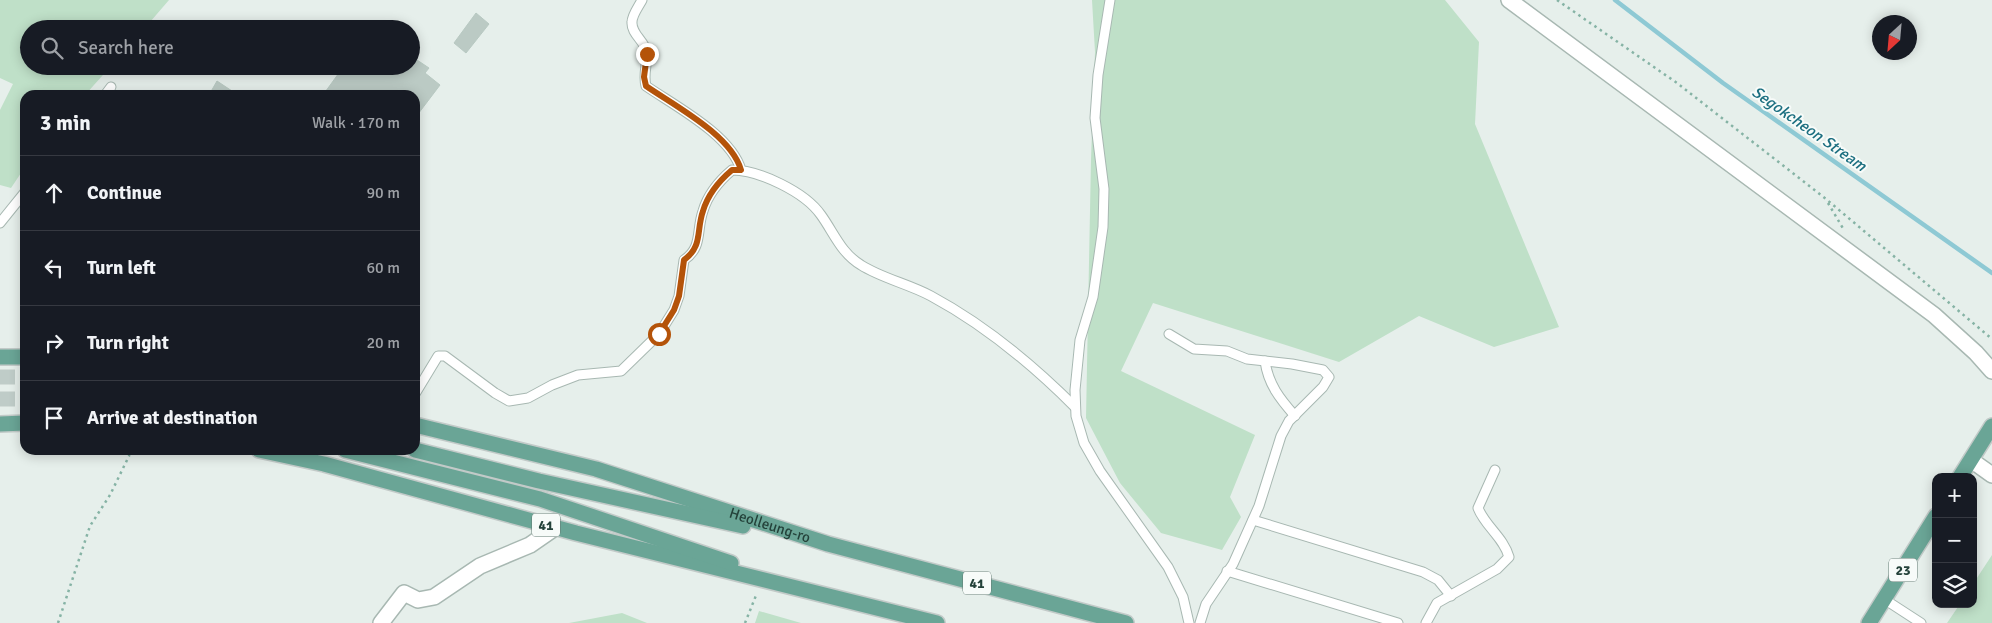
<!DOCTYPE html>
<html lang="en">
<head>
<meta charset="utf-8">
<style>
	:root { --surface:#171b24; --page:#242831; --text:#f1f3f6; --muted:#9ea1a6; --line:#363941 }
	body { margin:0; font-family:Signika,sans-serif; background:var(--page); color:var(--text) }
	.controls { position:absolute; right:15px; bottom:15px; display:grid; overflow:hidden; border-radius:10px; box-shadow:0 2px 12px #0003 }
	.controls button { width:45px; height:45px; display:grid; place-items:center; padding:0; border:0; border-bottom:1px solid var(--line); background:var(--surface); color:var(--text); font:25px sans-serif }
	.compass { position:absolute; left:1872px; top:15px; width:45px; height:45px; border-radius:50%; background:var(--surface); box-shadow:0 2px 12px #0003; rotate:206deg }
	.stop { position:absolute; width:15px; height:15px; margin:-11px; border:4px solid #b45309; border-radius:50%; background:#fff }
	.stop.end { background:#b45309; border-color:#fff; box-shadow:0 1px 5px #0008 }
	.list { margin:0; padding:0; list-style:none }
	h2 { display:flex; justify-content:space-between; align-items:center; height:65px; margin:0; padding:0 20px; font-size:21px }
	h2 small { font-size:16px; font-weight:400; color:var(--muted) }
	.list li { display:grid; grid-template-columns:32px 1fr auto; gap:15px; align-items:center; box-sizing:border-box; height:75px; padding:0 20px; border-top:1px solid var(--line) }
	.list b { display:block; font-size:19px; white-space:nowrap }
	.list em { font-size:16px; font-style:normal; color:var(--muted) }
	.icon { flex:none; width:28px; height:28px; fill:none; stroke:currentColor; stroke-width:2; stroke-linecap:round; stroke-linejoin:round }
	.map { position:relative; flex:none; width:1992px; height:623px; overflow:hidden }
	.search { position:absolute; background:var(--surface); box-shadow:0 2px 12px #0003; left:20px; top:20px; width:400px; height:55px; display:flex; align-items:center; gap:12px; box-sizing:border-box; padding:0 18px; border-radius:28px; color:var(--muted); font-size:19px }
	.panel { position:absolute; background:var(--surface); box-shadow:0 2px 12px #0003; left:20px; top:90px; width:400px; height:365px; border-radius:15px }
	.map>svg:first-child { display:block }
	.green { fill:#bfe0c8 }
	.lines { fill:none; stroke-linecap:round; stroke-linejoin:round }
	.stream { stroke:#8ec9d4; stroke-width:4.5 }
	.building { fill:#bbcac4; stroke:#b8c9c2 }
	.primary-tunnel { stroke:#bfccc8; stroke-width:15; stroke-dasharray:15 8; stroke-linecap:butt }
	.service-casing { stroke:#a8b8b2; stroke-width:11 }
	.minor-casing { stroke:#a8b8b2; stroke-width:18 }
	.primary-casing { stroke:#c2cac8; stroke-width:18 }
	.path { stroke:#86b3a5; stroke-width:2.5; stroke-dasharray:2.5 4; stroke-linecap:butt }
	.service { stroke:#fff; stroke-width:9 }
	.minor { stroke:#fff; stroke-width:15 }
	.primary { stroke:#6aa596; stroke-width:15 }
	.route { stroke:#b45309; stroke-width:6 }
	.labels { text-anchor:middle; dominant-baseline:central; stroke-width:4; stroke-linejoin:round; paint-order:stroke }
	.shield { fill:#f7fbf9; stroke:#637a73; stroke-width:1 }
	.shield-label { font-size:14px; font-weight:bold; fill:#24423a }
	.street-label { font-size:15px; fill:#24423a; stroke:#f7fbf9 }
	.water-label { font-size:16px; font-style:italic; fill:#1c6f80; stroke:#f7fbf9 }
</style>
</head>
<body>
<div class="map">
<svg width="1992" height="623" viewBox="0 0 1992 623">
	<rect width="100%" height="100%" fill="#e6efeb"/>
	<g class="green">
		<polygon points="0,0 169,0 144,29 29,29 29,66 111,66 85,95 25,95 25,167 11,188 0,185 0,110 13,84 0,78"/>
		<polygon points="1092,0 1445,0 1479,42 1475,124 1559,327 1494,347 1419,316 1339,362 1153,303 1121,371 1255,435 1230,497 1241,517 1222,550 1161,533 1120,483 1086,418 1091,159 1095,52"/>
		<polygon points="1992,555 1992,623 1947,623 1960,604 1973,604 1973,584"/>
		<polygon points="759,611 801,623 755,623"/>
		<polygon points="622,613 647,623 569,623"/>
	</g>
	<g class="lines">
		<polyline class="stream" points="1615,0 1723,83 1992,273"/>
	</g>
	<g class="building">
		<polygon points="476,13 489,24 466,53 454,43"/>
		<polygon points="411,56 429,68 425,73 440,85 415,118 415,95 323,95 344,66 356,66 363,71 367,66 411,66"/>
		<polygon points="217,81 238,95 209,95"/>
	</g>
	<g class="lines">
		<g class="primary-tunnel">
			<polyline points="0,377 25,377"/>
			<polyline points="0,399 25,399"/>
		</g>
		<defs>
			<g id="service">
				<path d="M642,0C639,6 632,15 632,22C631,35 646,41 647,54C647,66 643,75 646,86C675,106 731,135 741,170"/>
				<polyline points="1110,0 1098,75 1095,118 1104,189 1103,227 1093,297 1080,340 1075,390 1076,416 1084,443 1100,471 1168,567 1183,597 1189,623"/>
				<polyline points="105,95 111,87"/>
				<polyline points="0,223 25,192"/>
				<polyline points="1169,334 1194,349 1227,351 1247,359 1292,364 1323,370 1329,377 1323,387 1289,421 1281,436 1259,506 1233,564 1206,604 1200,623"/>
				<path d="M1265,361C1268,384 1280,399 1295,416"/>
				<path d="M415,394L438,356H445L495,393L509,401L528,398L552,385L578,375L621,371L659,334L674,310L679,296L684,260C703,247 696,231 703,211C708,194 719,181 732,170C759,170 805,192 821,215C834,233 841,253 861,265C881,278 909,284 931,296C983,324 1033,365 1075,407"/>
				<polyline points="1253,520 1423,572 1438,580 1451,596"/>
				<polyline points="1227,571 1398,623"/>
				<polyline points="1884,599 1921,623"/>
				<path d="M1426,623L1437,603L1497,569L1509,557C1504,538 1485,526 1478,508L1495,470"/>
			</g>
			<g id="minor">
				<polyline points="1509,0 1934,315 1976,353 1992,371"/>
				<polyline points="1971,460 1992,475"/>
				<polyline points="381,623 404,593 418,600 434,597 480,566 530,545 556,527"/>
			</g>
			<g id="primary">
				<polyline points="0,357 25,357"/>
				<polyline points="0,424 25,423"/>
				<path id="s1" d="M415,425L596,469L828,544L1126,623"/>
				<polyline points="259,450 324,464 576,533 937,623"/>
				<polyline points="345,450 540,499 731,563"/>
				<polyline points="415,450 539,481 743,526"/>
				<polyline points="1960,477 1992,426"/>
				<polyline points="1869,623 1936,516"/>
			</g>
		</defs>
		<use href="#service" class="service-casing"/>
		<use href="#minor" class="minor-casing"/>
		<use href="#primary" class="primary-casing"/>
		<g class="path">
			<polyline points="1557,0 1677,83 1826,199 1992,339"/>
			<polyline points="1828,203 1844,230"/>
			<polyline points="58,623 90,526 110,495 129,456 130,450"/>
			<polyline points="745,623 757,593"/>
		</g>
		<use href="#service" class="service"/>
		<use href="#minor" class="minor"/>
		<use href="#primary" class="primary"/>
	</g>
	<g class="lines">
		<path class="route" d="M647,54L644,77L646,86C675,106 731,135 741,170H732C719,181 708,194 703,211C696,231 703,246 684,260L679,296L674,310L659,334"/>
	</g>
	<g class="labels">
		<g class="shield">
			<rect x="532" y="513.5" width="28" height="23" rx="4"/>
			<rect x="1889" y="558.5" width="28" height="23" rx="4"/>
			<rect x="963" y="571.5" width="28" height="23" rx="4"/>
		</g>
		<g class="shield-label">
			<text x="546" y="525">41</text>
			<text x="1903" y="570">23</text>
			<text x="977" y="583">41</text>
		</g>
		<g class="street-label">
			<text stroke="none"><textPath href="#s1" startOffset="369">Heolleung-ro</textPath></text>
		</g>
		<g class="water-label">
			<text transform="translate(1809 129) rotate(35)">Segokcheon Stream</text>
		</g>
	</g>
</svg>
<div class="controls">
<button>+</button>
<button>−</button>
<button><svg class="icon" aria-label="layers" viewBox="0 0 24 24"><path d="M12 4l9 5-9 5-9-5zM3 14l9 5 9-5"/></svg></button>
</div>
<svg class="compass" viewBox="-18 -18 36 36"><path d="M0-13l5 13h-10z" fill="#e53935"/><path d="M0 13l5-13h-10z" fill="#9ea1a6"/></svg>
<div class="stop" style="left:659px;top:334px"></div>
<div class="stop end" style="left:647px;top:54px"></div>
<div class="search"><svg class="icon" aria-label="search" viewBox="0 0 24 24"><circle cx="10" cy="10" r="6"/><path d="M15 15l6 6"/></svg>Search here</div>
<section class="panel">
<h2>3 min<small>Walk · 170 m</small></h2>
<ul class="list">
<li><svg class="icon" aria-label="ahead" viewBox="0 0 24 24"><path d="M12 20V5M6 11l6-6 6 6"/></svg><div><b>Continue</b></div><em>90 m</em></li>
<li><svg class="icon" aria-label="left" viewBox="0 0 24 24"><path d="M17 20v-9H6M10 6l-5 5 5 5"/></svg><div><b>Turn left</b></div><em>60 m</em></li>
<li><svg class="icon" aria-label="right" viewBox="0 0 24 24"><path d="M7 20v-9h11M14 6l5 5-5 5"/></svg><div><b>Turn right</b></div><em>20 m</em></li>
<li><svg class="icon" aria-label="arrive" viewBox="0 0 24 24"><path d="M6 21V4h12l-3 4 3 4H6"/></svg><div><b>Arrive at destination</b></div></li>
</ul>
</section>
</div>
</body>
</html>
